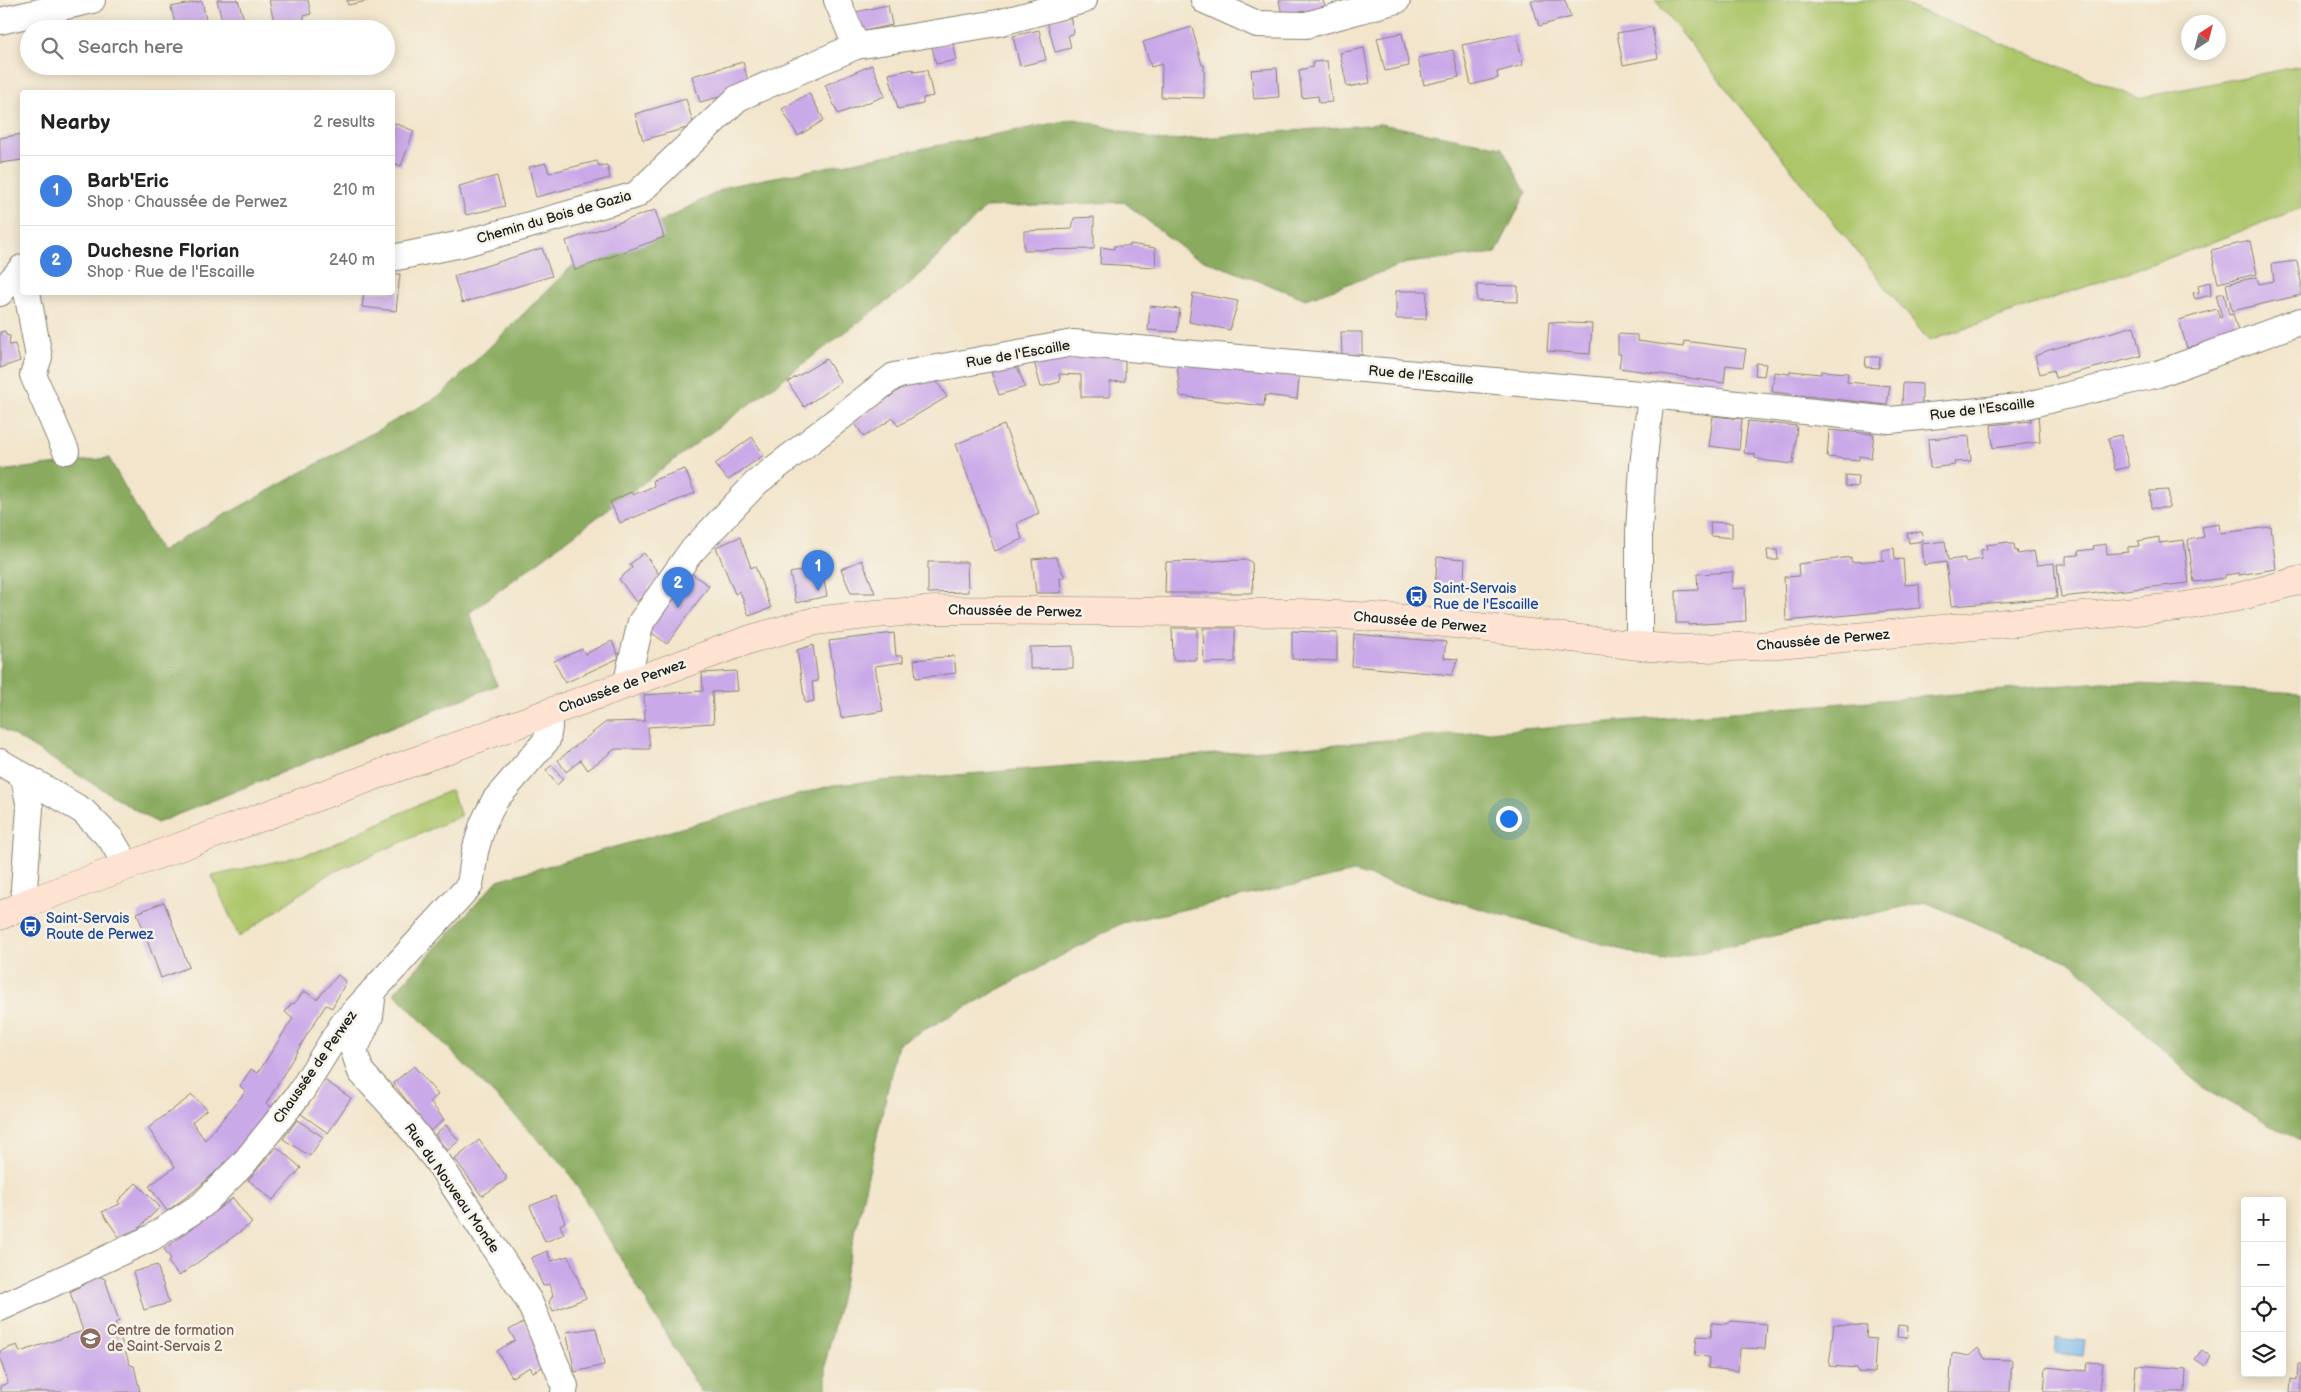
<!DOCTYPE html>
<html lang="en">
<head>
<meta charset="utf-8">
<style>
	:root { --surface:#fff; --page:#f2f2f2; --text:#222; --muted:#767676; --line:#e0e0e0; --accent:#ea580c }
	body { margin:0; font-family:"Balsamiq Sans",sans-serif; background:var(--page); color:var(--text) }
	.controls { position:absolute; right:15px; bottom:15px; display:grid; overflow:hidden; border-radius:5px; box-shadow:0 2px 12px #0003 }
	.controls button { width:45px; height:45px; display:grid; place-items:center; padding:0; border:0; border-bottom:1px solid var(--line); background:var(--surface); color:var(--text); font:25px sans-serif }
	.compass { position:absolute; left:2181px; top:15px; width:45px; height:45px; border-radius:50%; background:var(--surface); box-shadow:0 2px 12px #0003; rotate:36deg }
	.you { position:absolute; left:1508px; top:818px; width:18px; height:18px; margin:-12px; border:4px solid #fff; border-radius:50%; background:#1a73e8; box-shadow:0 0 0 8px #1a73e833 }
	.badge { display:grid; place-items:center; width:32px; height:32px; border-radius:50%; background:var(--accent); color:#fff; font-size:16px; font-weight:700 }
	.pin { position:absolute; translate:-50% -41px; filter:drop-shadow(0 1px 2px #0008) }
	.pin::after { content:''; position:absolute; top:26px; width:18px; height:15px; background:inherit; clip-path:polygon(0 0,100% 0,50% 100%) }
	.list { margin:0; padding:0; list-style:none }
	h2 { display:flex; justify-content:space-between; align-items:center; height:65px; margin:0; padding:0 20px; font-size:21px }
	h2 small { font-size:16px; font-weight:400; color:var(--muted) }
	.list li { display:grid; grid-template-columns:32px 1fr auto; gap:15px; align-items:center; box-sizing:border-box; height:70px; padding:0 20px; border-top:1px solid var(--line) }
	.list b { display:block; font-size:19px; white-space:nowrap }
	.list p { margin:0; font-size:16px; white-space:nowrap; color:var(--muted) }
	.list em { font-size:16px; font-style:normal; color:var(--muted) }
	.icon { flex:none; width:28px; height:28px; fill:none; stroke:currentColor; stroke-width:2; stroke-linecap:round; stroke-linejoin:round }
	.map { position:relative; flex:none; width:2301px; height:1392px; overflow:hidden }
	.search { position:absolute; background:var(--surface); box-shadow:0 2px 12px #0003; left:20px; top:20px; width:375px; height:55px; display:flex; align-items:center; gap:12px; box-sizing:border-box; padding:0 18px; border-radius:28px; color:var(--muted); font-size:19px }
	.panel { position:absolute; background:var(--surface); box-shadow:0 2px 12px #0003; left:20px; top:90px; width:375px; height:205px; border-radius:5px }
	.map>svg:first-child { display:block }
	.green { fill:#adc66b; stroke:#647144 }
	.forest { fill:#8aab5f; stroke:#53643e }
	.water { fill:#7ab9ed; stroke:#4b6a84 }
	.building { fill:#caa9e9 }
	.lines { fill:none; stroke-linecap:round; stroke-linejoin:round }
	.street-casing { stroke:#878074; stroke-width:28 }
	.secondary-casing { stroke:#878074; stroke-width:29 }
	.street { stroke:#fff; stroke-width:26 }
	.secondary { stroke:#fee3d2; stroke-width:28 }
	.labels { text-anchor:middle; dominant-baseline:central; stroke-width:5; stroke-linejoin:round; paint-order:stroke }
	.street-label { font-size:14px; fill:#1c1c1c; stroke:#f7f3e8 }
	.transit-label { font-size:14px; fill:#164399; stroke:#f7f3e8; text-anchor:start }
	.education-label { font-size:14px; fill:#785e54; stroke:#f7f3e8; text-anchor:start }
</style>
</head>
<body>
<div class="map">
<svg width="2301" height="1392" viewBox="0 0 2301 1392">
	<rect width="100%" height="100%" fill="#f7f3e8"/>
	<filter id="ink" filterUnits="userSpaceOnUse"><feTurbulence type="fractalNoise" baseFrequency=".02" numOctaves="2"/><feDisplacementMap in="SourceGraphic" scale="10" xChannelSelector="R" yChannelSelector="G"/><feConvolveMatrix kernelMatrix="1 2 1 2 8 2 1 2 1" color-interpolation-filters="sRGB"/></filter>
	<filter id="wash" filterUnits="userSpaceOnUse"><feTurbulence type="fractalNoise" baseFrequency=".0096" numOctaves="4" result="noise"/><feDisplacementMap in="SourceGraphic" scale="20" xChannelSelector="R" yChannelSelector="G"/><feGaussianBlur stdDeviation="1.12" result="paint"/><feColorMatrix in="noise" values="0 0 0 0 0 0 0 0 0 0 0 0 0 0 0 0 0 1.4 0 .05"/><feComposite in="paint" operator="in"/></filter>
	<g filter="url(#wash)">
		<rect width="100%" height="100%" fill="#f2e5cb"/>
		<g class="green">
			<polygon points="1655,0 1894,0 2138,98 2301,66 2301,208 2200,247 1929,341"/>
			<polygon points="451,790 461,816 327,875 239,937 212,876 316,852"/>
		</g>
		<g class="forest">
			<polygon points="1075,119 1161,141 1380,124 1502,147 1526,193 1496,253 1407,263 1306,299 1191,255 1124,202 986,207 914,281 469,613 497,685 157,823 0,727 0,471 109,458 160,551 441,395 570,268 729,186"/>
			<polygon points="2103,682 2301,693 2301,1141 2202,1087 2074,964 1925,902 1661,961 1354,872 1122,923 898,1044 826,1360 826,1392 701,1392 566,1168 394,993 498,880 833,785"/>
		</g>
		<polygon class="water" points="2057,1338 2085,1341 2083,1356 2055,1353"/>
		<g id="blocks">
			<g class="building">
				<polygon points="217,0 238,0 247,29 224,29"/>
				<polygon points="269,0 308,0 311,14 304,16 304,20 275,26"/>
				<polygon points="347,0 367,0 367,1 348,5"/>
				<polygon points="1279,0 1323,0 1326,10 1283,20"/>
				<polygon points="1531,0 1565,0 1571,17 1539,26"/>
				<polygon points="202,1 208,29 176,29 171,7"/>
				<polygon points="888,5 892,25 855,33 851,13"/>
				<polygon points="1070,16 1074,33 1068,35 1071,48 1055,52 1047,21"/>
				<polygon points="1192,27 1202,65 1204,65 1204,98 1161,97 1162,64 1151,67 1143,42"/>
				<polygon points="1652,27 1658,58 1623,65 1617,33"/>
				<polygon points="1039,30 1046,60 1020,66 1013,36"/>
				<polygon points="1402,33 1409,66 1385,71 1377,38"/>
				<polygon points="1517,34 1523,65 1497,72 1498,78 1471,85 1462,45"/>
				<polygon points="953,43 957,60 936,64 932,47"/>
				<polygon points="1364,48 1370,83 1347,87 1340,53"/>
				<polygon points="1453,50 1459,77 1424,85 1418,58"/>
				<polygon points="1327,61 1332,102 1319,103 1318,96 1302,98 1299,70 1313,67 1313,62"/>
				<polygon points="743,62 750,89 700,102 692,76"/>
				<polygon points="872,65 885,96 838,114 825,85"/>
				<polygon points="1277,68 1279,97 1254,99 1251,70"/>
				<polygon points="913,69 914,72 927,70 933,96 923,98 923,104 898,109 889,74"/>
				<polygon points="809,93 824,120 798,136 782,109"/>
				<polygon points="686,99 694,126 643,140 635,114"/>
				<polygon points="392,122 414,131 401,166 392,162"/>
				<polygon points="22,134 22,160 0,163 0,138"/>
				<polygon points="597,161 599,166 607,165 610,178 536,197 529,167 546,163 549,173"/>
				<polygon points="497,176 505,206 466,215 459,186"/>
				<polygon points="655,210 664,237 575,270 566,241"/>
				<polygon points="1094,217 1094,249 1024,250 1024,231 1072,229 1074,218"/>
				<polygon points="2250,241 2257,274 2218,283 2211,250"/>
				<polygon points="1130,244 1155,248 1156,267 1100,264 1101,247 1114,249 1114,246 1130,246"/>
				<polygon points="542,248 552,276 462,303 454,276"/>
				<polygon points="2297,261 2301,281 2301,295 2232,311 2226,284 2257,277 2259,284 2274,281 2272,264"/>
				<polygon points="392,274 400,274 396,311 362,307 364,292 392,292"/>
				<polygon points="2210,282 2211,295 2195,299 2193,293 2199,292 2198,285"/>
				<polygon points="1477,285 1518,286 1518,302 1477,301"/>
				<polygon points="1396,291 1427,291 1426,319 1396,319"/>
				<polygon points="1193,293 1238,301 1230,330 1189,322"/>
				<polygon points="2224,293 2229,315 2233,314 2238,332 2187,348 2179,320 2217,309 2220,318 2222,317 2216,295"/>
				<polygon points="1150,306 1180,309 1177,332 1148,330"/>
				<polygon points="1549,322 1592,324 1590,354 1547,351"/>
				<polygon points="2134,326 2141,356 2055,378 2053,370 2040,374 2035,356 2049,350"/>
				<polygon points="5,331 6,335 10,336 9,345 15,344 20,361 0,368 0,332"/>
				<polygon points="1341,332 1362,332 1362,355 1342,354"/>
				<polygon points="1618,334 1637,335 1637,341 1667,345 1683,347 1684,341 1746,349 1743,367 1726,365 1724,383 1619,368 1621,354 1618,354"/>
				<polygon points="1125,351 1125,381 1110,382 1110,397 1081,397 1081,375 1059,374 1060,382 1041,387 1033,358"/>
				<polygon points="1013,356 1025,387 999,395 988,363"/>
				<polygon points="1866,357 1880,357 1879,368 1865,367"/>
				<polygon points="826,359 841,382 804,407 788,382"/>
				<polygon points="1756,363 1766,364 1764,376 1755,375"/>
				<polygon points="1177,364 1300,370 1297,399 1265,395 1264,406 1180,396"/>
				<polygon points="1790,371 1821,374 1821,371 1848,373 1847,382 1890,386 1887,405 1772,392 1774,372 1790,374"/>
				<polygon points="934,377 947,397 898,426 893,418 864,437 854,422 902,388"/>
				<polygon points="1903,383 1922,384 1922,407 1902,406"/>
				<polygon points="2038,413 2040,442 1993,448 1991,425 2031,421 2031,414"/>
				<polygon points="1713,416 1742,419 1739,450 1709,446"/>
				<polygon points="1748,421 1797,426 1793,464 1767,461 1755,458 1755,454 1744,453"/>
				<polygon points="1004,425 1039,513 1017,523 1022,539 995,551 956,444"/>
				<polygon points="1829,430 1874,434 1871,458 1859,456 1859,460 1827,457"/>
				<polygon points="2121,435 2129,467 2115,470 2108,438"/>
				<polygon points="1969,436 1971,461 1954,462 1955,465 1930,468 1928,439"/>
				<polygon points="752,437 764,455 728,480 715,464"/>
				<polygon points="685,469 695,493 620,523 610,502 631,492 633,495 654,486 653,480"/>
				<polygon points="1845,475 1858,476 1857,487 1845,486"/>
				<polygon points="2169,490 2169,508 2151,508 2150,491"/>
				<polygon points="1710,522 1732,523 1732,538 1711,536"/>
				<polygon points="2219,524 2220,533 2271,527 2276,569 2239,575 2239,573 2225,575 2225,578 2194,582 2188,540 2204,537 2202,527"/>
				<polygon points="1922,532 1923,541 1909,543 1907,533"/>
				<polygon points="740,537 751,568 755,566 771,608 749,616 740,591 735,594 716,547"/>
				<polygon points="2159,537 2159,543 2184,540 2189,583 2061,597 2057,564 2066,564 2066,556 2079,555 2078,551 2094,549 2093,546 2106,544 2107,554 2128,552 2128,547 2139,546 2138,541"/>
				<polygon points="1945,541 1948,560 1965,558 1965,562 1982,559 1981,550 1987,549 1986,545 2008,542 2009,544 2014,544 2015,551 2017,550 2018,554 2034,551 2037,565 2054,563 2057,598 1951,606 1946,562 1924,565 1922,544"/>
				<polygon points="1894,548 1895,560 1903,559 1905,585 1919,584 1920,608 1786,621 1784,577 1799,576 1798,564 1851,557 1851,562 1885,560 1882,559 1882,550"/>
				<polygon points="1767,550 1777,550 1778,560 1768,560"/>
				<polygon points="644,553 661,577 648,588 650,591 636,602 619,579 632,568 630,564"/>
				<polygon points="1056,557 1065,578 1060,578 1061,593 1036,593 1032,559"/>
				<polygon points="1437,557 1465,559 1463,593 1435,592"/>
				<polygon points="862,560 875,593 851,593 841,569"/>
				<polygon points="1248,560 1252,563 1253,593 1165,593 1166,562"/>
				<polygon points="928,562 967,562 968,592 928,593"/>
				<polygon points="821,567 827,596 796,603 790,573"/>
				<polygon points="687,570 709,586 667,644 648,630"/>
				<polygon points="1733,572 1732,589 1745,588 1746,621 1689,625 1689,623 1676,623 1676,591 1698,590 1697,574"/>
				<polygon points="1172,628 1197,628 1197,660 1173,660"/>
				<polygon points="1203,628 1235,628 1235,662 1204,663"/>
				<polygon points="1292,631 1337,633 1337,661 1292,659"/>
				<polygon points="894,633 896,656 903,656 903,662 875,666 883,711 841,718 829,641"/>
				<polygon points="1354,634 1446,642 1444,658 1458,659 1452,675 1352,666"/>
				<polygon points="612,641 619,658 565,683 554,661 582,649 585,654"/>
				<polygon points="813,645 818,681 812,682 814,701 805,703 797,650"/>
				<polygon points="1073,646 1073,668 1030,669 1030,647"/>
				<polygon points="954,656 956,673 916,678 914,660"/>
				<polygon points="736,671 738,691 712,692 714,723 648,727 650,749 615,749 588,770 581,760 566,772 558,760 606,722 645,721 644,695 703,691 702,673"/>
				<polygon points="552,765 563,779 557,785 546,770"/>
				<polygon points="164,902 189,967 161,978 137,913"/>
				<polygon points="338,975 346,982 332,1008 326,1005 308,1033 266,1104 272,1107 232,1157 193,1192 167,1211 149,1186 175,1167 148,1128 192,1095 207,1109 192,1122 205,1140 246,1091 240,1086 251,1069 258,1073 291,1021 293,1019 285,1012 292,1003 294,1004 304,991 317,999"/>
				<polygon points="414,1066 438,1095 430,1101 444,1120 430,1131 393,1083"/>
				<polygon points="323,1079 351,1098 328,1133 301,1114"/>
				<polygon points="297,1120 323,1137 310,1156 283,1139"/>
				<polygon points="446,1125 459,1141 447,1151 435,1134"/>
				<polygon points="479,1140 506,1176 506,1180 482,1196 455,1159"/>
				<polygon points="277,1147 301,1168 273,1200 248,1180"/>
				<polygon points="136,1183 160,1207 138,1229 119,1237 102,1212 120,1204 118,1201"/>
				<polygon points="555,1196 565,1222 560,1225 564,1234 545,1242 530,1206"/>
				<polygon points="233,1198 252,1223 179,1276 168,1262 171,1259 164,1249"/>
				<polygon points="547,1251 551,1261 568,1256 586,1298 553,1311 549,1302 553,1295 549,1284 543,1286 531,1258"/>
				<polygon points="157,1265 169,1303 144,1310 133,1272"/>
				<polygon points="98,1276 105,1279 119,1321 115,1323 130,1365 134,1366 140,1392 0,1392 0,1386 8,1383 0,1359 0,1351 17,1345 20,1352 83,1331 70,1292"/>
				<polygon points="1731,1321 1767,1324 1765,1349 1742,1348 1740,1349 1738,1371 1708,1368 1709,1357 1695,1356 1697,1336 1711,1337 1712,1323 1727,1324"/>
				<polygon points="524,1322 548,1364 533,1372 530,1367 512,1377 497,1351 515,1340 509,1330"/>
				<polygon points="1834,1324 1867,1326 1866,1338 1876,1339 1874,1373 1858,1372 1857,1368 1829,1366"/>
				<polygon points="1898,1325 1908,1326 1907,1338 1897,1337"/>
				<polygon points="596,1328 604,1365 575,1372 566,1332"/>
				<polygon points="1978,1348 1985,1359 2012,1360 2010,1392 1949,1392 1952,1353 1969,1356"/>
				<polygon points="2202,1350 2211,1357 2205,1366 2195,1359"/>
				<polygon points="2087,1362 2103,1363 2100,1392 2044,1392 2046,1367 2086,1371"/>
				<polygon points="2298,1364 2301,1364 2301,1392 2290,1392 2291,1379 2297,1380"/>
				<polygon points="2136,1365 2186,1369 2185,1392 2134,1392"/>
			</g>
		</g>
	</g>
	<g filter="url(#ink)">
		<use href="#blocks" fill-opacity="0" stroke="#878074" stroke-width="1"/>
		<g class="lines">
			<defs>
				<g id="street">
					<polyline points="837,0 856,46"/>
					<polyline points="1204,0 1257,24 1306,25 1397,0"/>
					<polyline points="0,21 92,0"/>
					<polyline points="392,258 462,244 636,195 738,98 856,46 998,23 1084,0"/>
					<polyline points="27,292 39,357 33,375 66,451"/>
					<polyline points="0,293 22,268"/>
					<polyline points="1639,646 1639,531 1643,466 1651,395"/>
					<polyline points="626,685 641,622 690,553 756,483 894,376 1073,343 1651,395 1890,420 2019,407 2158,374 2301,321"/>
					<polyline points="0,762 83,811 111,839 127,866"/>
					<polyline points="24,777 30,808 24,888 27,903"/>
					<polyline points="373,991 370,1016 354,1051 361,1072 402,1117 440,1165 529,1301 565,1386 564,1392"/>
					<polyline points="0,1308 151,1238 202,1205 244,1163 300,1093 343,1024 470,885 475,851 483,824 495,800 547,740 549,727 548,713"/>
				</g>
				<polyline id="secondary" points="0,916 27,903 127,866 751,639 815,621 875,614 935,610 1300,613 1411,619 1639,646 1680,649 1758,646 2179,607 2238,597 2301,580"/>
			</defs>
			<use href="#street" class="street-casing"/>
			<use href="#secondary" class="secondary-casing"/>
			<use href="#street" class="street"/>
			<use href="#secondary" class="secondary"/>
		</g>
	</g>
	<defs>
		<symbol id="bus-disc" viewBox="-11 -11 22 22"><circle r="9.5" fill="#1a4fb4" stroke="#f7f3e8"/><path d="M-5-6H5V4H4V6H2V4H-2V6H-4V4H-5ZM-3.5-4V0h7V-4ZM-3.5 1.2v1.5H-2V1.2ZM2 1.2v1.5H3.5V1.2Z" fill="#fff"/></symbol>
		<symbol id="university-disc" viewBox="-11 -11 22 22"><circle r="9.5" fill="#8d6e63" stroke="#f7f3e8"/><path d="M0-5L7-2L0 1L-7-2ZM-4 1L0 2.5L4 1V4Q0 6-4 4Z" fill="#fff"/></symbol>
	</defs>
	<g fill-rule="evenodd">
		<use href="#bus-disc" x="1404" y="584" width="25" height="25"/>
		<use href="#bus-disc" x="18" y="914" width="25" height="25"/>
		<use href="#university-disc" x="78" y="1326" width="25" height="25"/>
	</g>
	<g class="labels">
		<g class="street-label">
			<text transform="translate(554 217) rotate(-16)">Chemin du Bois de Gazia</text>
			<text transform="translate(1018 354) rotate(-10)">Rue de l'Escaille</text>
			<text transform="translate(1421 375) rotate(5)">Rue de l'Escaille</text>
			<text transform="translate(1982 409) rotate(-7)">Rue de l'Escaille</text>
			<text transform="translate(1015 611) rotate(1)">Chaussée de Perwez</text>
			<text transform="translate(1420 622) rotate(5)">Chaussée de Perwez</text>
			<text transform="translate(1823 640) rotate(-5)">Chaussée de Perwez</text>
			<text transform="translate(622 686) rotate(-20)">Chaussée de Perwez</text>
			<text transform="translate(315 1067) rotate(-55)">Chaussée de Perwez</text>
			<text transform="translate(452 1188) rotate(55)">Rue du Nouveau Monde</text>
		</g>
		<g class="transit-label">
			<text x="1433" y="588">Saint-Servais<tspan x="1433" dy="16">Rue de l'Escaille</tspan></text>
			<text x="46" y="918">Saint-Servais<tspan x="46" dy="16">Route de Perwez</tspan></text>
		</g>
		<g class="education-label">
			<text x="107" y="1330">Centre de formation<tspan x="107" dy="16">de Saint-Servais 2</tspan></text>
		</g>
	</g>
</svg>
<div class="controls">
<button>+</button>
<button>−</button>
<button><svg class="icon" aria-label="locate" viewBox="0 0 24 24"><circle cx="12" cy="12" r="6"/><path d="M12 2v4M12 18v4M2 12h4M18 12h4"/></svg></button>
<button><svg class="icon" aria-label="layers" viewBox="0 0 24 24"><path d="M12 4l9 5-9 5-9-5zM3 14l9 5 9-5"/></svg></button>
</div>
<svg class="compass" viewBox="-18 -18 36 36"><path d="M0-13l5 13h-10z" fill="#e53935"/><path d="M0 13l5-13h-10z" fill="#767676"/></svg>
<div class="you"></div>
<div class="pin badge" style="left:818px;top:591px;background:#3f7fe0">1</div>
<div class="pin badge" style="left:678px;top:608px;background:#3f7fe0">2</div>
<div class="search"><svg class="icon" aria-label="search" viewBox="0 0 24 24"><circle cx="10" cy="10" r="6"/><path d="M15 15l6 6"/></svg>Search here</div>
<section class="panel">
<h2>Nearby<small>2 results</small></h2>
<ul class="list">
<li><span class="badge" style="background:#3f7fe0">1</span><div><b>Barb'Eric</b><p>Shop · Chaussée de Perwez</p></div><em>210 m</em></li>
<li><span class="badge" style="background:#3f7fe0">2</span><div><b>Duchesne Florian</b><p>Shop · Rue de l'Escaille</p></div><em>240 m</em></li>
</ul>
</section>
</div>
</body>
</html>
